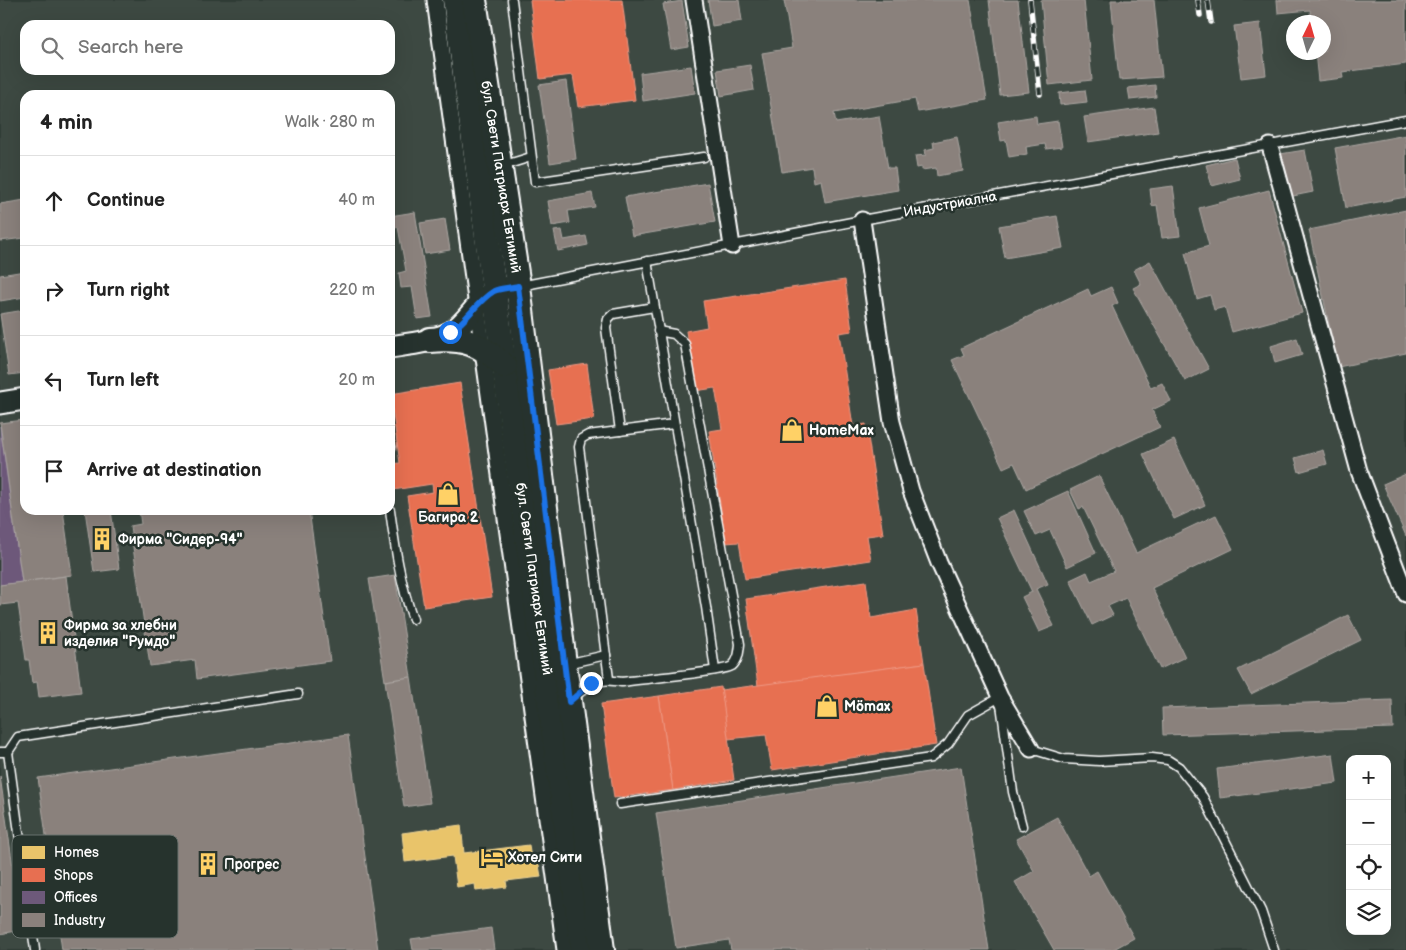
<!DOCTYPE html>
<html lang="en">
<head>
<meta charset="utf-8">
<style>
	:root { --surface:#fff; --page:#f6f6f6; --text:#222; --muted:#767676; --line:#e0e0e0 }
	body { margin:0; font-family:"Balsamiq Sans",sans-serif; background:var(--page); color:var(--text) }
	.controls { position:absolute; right:15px; bottom:15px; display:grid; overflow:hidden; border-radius:10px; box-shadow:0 5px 20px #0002 }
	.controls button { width:45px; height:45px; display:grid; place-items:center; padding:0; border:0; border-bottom:1px solid var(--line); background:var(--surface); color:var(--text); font:25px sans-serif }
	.compass { position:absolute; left:1286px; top:15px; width:45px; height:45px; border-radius:50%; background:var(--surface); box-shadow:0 5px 20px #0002; rotate:5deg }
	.stop { position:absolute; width:15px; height:15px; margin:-11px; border:4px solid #1a73e8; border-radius:50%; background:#fff }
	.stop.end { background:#1a73e8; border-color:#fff; box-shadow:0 1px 5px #0008 }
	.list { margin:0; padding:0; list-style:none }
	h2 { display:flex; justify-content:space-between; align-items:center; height:65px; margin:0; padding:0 20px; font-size:21px }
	h2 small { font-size:16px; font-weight:400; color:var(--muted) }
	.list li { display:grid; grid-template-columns:32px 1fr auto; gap:15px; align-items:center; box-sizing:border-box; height:90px; padding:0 20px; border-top:1px solid var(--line) }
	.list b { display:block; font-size:19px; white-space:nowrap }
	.list em { font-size:16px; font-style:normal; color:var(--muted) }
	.icon { flex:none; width:28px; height:28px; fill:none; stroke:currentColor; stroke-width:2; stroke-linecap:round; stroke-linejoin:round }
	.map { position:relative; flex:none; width:1406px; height:950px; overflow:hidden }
	.search { position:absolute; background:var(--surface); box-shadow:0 5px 20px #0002; left:20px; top:20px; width:375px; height:55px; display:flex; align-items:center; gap:12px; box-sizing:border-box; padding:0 18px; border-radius:15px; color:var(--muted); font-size:19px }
	.panel { position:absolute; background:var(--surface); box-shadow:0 5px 20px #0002; left:20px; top:90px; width:375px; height:425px; border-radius:15px }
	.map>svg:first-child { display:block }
	.built { fill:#3c4842; fill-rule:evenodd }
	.homes { fill:#e9c46a; stroke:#f0d697 }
	.shops { fill:#e76f51; stroke:#ee9a85 }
	.offices { fill:#6d597a; stroke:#998ba2 }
	.industry { fill:#8a817c; stroke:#ada7a3 }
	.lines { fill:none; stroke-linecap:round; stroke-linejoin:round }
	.lane-casing { stroke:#fff; stroke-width:11 }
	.street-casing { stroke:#fff; stroke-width:19 }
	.secondary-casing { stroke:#fff; stroke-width:25 }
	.primary-casing { stroke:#fff; stroke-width:28 }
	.lane { stroke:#26332d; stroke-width:8 }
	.street { stroke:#26332d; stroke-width:15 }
	.secondary { stroke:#26332d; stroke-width:21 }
	.primary { stroke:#26332d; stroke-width:24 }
	.rail-casing { stroke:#fff; stroke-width:5.5 }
	.rail { stroke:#26332d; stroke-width:4; stroke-dasharray:11; stroke-linecap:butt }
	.route { stroke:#1a73e8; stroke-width:6 }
	.labels { text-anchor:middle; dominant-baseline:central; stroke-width:5; stroke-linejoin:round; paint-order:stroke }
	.street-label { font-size:14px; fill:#fff; stroke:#26332d }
	.poi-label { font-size:14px; font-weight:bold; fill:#fff; stroke:#26332d; text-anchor:start }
	.key { fill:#26332d; stroke:#67706c; stroke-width:1 }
	.key-label { font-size:14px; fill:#fff }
</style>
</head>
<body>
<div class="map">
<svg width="1406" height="950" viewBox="0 0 1406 950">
	<rect width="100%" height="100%" fill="#2f3b35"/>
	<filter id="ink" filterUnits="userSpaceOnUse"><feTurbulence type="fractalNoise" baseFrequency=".02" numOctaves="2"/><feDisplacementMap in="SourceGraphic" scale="10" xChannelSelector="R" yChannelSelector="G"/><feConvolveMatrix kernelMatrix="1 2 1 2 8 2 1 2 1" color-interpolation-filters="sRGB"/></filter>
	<g filter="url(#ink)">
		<path class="built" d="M0,0H1406V950H0ZM1294,22H1324V52H1294ZM25,25H390V70H25ZM25,95H390V510H25ZM1350,759H1387V931H1350Z"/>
		<polygon class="homes" points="461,825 464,853 529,845 531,860 538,859 541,877 506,881 507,887 476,891 475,884 457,887 453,856 405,862 402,833"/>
		<g class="shops">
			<polygon points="530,0 622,0 635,100 578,107 573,75 540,79"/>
			<polygon points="845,280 852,331 839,333 853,426 866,424 883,534 867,536 871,560 745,579 739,542 726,543 709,431 722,429 715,388 695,391 686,331 707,327 703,301"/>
			<polygon points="587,364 594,419 556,424 548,370"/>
			<polygon points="460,383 492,597 424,607 407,496 433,492 432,484 393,490 390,464 400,463 390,394"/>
			<polygon points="866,581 871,618 916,610 924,663 758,686 746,599"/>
			<polygon points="924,663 936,745 772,770 766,735 728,739 721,690"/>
			<polygon points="721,687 734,780 673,790 659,696"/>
			<polygon points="659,696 673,790 614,798 601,704"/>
		</g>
		<polygon class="offices" points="0,426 22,582 0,585"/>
		<g class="industry">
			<polygon points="708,0 739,0 742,21 712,26"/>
			<polygon points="784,0 970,0 987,100 918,112 915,99 834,113 836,123 879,116 888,168 895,168 898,190 825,202 821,180 814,182 812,167 782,172 762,53 792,48"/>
			<polygon points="989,0 1018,0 1029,92 1000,95"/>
			<polygon points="1041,0 1084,0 1092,80 1049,85"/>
			<polygon points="1111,0 1154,0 1162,77 1119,80"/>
			<polygon points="1277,0 1406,0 1406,64 1342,72 1343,78 1318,81 1315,52 1324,52 1324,22 1311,22 1310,10 1278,13"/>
			<polygon points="682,1 689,47 671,50 663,4"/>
			<polygon points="1260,23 1266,75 1241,78 1234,26"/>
			<polygon points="750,65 754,90 721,96 717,70"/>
			<polygon points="691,66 695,93 643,101 640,73"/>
			<polygon points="566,81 576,159 550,163 539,85"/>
			<polygon points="1155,85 1156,97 1130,100 1128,88"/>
			<polygon points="1085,90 1087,102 1060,105 1059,93"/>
			<polygon points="1154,107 1158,132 1088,142 1084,117"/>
			<polygon points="1036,116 1037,124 1058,121 1062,147 1046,149 1045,144 1026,147 1027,154 1009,157 1006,140 1001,141 998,122"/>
			<polygon points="1406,135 1406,197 1346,208 1335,148"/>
			<polygon points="957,137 963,171 937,176 936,168 922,170 922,167 917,168 915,156 926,155 925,150 934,148 933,142"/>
			<polygon points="1305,150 1313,192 1288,197 1280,154"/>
			<polygon points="1235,158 1240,179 1212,186 1206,165"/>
			<polygon points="708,183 715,222 632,236 625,197"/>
			<polygon points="1173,186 1180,236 1162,238 1157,205 1152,206 1150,189"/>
			<polygon points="1269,190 1302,313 1232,332 1225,307 1214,310 1210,295 1197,299 1185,253 1209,246 1199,208"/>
			<polygon points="592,193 595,207 568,211 570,223 552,226 548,201"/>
			<polygon points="25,200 25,238 0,241 0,204"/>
			<polygon points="1406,210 1406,353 1338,367 1309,230"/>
			<polygon points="415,212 432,317 417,319 412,287 401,288 399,273 406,271 398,227 390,229 390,216"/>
			<polygon points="1057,216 1063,248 1005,258 999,226"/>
			<polygon points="445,219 450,250 425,254 420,223"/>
			<polygon points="562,230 564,240 586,236 588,245 558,251 554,231"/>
			<polygon points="1150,261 1209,369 1185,381 1133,288 1141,284 1134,270"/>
			<polygon points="25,271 25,297 0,301 0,275"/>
			<polygon points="1111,287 1118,303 1112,306 1151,388 1162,383 1171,401 1152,410 1160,427 1026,489 1014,463 1003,468 952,360 964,355 961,348 1088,289 1091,296"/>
			<polygon points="390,304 393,320 390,320"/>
			<polygon points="25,310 25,373 9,375 0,314"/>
			<polygon points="1297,338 1302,355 1275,363 1271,346"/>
			<polygon points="24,420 25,510 63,510 72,575 22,582 0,423"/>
			<polygon points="1174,440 1205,505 1174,519 1143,454"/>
			<polygon points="1323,450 1327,464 1299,472 1295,458"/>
			<polygon points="1406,474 1406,536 1383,484"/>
			<polygon points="1099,476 1136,553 1216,515 1233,549 1152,588 1185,657 1160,669 1126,598 1108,606 1113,615 1092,625 1070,580 1087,572 1091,581 1114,571 1083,507 1079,509 1070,490"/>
			<polygon points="1068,491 1096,553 1067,567 1050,530 1036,536 1024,511"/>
			<polygon points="85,510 111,510 119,569 94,572"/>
			<polygon points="139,510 309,510 330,661 197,679 195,660 150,666 130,526 141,524"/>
			<polygon points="1014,510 1048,584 1036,589 1054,626 1039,632 1022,597 1032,592 997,518"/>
			<polygon points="395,575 411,677 385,681 369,579"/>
			<polygon points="66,576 81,692 39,697 37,682 32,683 29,660 26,660 18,603 0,605 0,585"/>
			<polygon points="1348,615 1361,640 1251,694 1238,670"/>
			<polygon points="411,677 430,803 404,807 385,681"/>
			<polygon points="1392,700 1393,728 1163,735 1162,708"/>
			<polygon points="348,735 378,950 62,950 38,778"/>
			<polygon points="1333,754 1337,783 1220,798 1217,769"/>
			<polygon points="961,767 989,950 731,950 729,940 676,948 656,813"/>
			<polygon points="0,776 22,930 0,934"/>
			<polygon points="1057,817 1089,876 1097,871 1134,938 1112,950 1054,950 1015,882 1034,871 1016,839"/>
			<polygon points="491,928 494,950 413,950 411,939"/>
		</g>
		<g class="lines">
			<defs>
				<g id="lane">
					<polyline points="512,0 535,182 704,157"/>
					<polyline points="502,166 531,157"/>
					<polyline points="647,261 706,607 715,670"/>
					<polyline points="520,286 862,220 1406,120"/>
					<polyline points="620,431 606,328 608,319 613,314 654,307"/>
					<polyline points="390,447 391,447"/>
					<path d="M390,510C395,547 400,583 413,619"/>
					<polyline points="566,664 606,655"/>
					<polyline points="609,679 579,447 581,439 588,435 674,424"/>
					<path d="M572,699C591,683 597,677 622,682C640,679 723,672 732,666C739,660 739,652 740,644L685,344L674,334L658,331"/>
					<polyline points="1031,749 1064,759 1099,761 1152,758 1168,760 1179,767 1203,797 1261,911 1274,950"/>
					<polyline points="0,752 8,752 35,950"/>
					<polyline points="8,752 18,737 298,694"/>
					<polyline points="620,804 931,758 948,744 968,715 1000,697 1013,792 1022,826"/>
				</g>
				<g id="street">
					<polyline points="435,0 565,950"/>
					<polyline points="694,0 732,246"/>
					<polyline points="1270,146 1359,471 1406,594"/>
					<polyline points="862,220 892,422 911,491 939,563 1000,697 1031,749"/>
				</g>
				<g id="secondary">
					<path d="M390,347C410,344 432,342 450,333C468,323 478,299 495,291C501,288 511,288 518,286"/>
					<polyline points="0,403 25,399"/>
				</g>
				<g id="primary">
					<polyline points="455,0 583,950"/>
					<polyline points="474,0 518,286 564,664 602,950"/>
					<path d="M430,340C464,337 480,343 505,366"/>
				</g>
			</defs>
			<use href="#lane" class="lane-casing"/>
			<use href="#street" class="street-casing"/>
			<use href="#secondary" class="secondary-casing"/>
			<use href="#primary" class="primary-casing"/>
			<use href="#lane" class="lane"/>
			<use href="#street" class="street"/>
			<use href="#secondary" class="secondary"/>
			<use href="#primary" class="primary"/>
			<defs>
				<g id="rail">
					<polyline points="1030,0 1040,94"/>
					<polyline points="1198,0 1200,15"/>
					<polyline points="1208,0 1211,22"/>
				</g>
			</defs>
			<use href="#rail" class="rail-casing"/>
			<use href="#rail" class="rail"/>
		</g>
	</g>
	<g class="lines" filter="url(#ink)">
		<path class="route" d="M450,332C467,321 477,301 494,291C501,288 511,288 518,286L569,702L591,683"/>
	</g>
	<defs>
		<symbol id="shop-bare" viewBox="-9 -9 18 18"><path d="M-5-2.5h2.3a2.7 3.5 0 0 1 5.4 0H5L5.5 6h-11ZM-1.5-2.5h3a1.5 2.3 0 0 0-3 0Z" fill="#ffd166" stroke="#26332d" stroke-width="2.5" paint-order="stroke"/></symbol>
		<symbol id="building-bare" viewBox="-9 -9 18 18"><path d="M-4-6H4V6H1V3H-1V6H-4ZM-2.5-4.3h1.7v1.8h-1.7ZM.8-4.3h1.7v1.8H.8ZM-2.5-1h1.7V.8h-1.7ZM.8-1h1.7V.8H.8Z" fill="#ffd166" stroke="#26332d" stroke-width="2.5" paint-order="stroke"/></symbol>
		<symbol id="hotel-bare" viewBox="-9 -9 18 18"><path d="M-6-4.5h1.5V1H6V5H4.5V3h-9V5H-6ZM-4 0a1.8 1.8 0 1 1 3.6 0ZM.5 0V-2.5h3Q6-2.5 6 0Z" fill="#ffd166" stroke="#26332d" stroke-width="2.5" paint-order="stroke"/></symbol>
	</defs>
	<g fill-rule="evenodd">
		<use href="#shop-bare" x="776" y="414" width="32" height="32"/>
		<use href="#shop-bare" x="432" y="478" width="32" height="32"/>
		<use href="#building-bare" x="86" y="523" width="32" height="32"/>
		<use href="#building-bare" x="32" y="617" width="32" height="32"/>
		<use href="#shop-bare" x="811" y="690" width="32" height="32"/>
		<use href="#hotel-bare" x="476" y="841" width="32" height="32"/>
		<use href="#building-bare" x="192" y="848" width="32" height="32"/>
	</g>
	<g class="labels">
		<g class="street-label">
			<text transform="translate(501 177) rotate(81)">бул. Свети Патриарх Евтимий</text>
			<text transform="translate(950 204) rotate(-10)">Индустриална</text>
			<text transform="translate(534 579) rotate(82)">бул. Свети Патриарх Евтимий</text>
		</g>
		<g class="poi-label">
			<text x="809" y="430">HomeMax</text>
			<text x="448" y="517" text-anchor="middle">Багира 2</text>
			<text x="118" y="539">Фирма "Сидер-94"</text>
			<text x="64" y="625">Фирма за хлебни<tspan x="64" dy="16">изделия "Румдо"</tspan></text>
			<text x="844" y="706">Mömax</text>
			<text x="508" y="857">Хотел Сити</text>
			<text x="224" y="864">Прогрес</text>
		</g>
	</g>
	<rect x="12" y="835" width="166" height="103" rx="8" class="key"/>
	<rect x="22" y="846" width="23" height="13" fill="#e9c46a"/>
	<rect x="22" y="868" width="23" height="14" fill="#e76f51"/>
	<rect x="22" y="891" width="23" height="13" fill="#6d597a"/>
	<rect x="22" y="913" width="23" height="14" fill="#8a817c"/>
	<g class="key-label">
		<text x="54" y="857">Homes</text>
		<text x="54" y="880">Shops</text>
		<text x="54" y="902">Offices</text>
		<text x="54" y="925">Industry</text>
	</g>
</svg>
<div class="controls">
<button>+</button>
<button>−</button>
<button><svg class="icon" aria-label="locate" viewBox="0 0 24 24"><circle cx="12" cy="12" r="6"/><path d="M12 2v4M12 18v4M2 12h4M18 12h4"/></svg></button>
<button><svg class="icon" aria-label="layers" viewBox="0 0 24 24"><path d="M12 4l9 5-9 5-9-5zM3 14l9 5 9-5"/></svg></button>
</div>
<svg class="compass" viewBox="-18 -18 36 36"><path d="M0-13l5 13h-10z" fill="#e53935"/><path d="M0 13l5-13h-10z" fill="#767676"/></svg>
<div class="stop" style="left:450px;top:332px"></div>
<div class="stop end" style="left:591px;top:683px"></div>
<div class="search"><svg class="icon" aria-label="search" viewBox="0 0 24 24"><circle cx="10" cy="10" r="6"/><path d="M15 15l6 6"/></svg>Search here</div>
<section class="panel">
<h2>4 min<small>Walk · 280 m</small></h2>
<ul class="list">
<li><svg class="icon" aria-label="ahead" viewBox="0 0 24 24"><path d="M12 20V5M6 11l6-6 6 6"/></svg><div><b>Continue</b></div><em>40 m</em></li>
<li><svg class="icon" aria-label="right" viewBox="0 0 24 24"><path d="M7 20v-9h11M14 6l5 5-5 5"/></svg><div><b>Turn right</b></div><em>220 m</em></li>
<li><svg class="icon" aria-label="left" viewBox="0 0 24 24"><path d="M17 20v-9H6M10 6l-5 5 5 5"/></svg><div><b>Turn left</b></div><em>20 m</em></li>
<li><svg class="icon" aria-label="arrive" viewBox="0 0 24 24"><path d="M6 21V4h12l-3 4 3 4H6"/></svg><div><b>Arrive at destination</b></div></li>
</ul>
</section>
</div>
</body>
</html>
